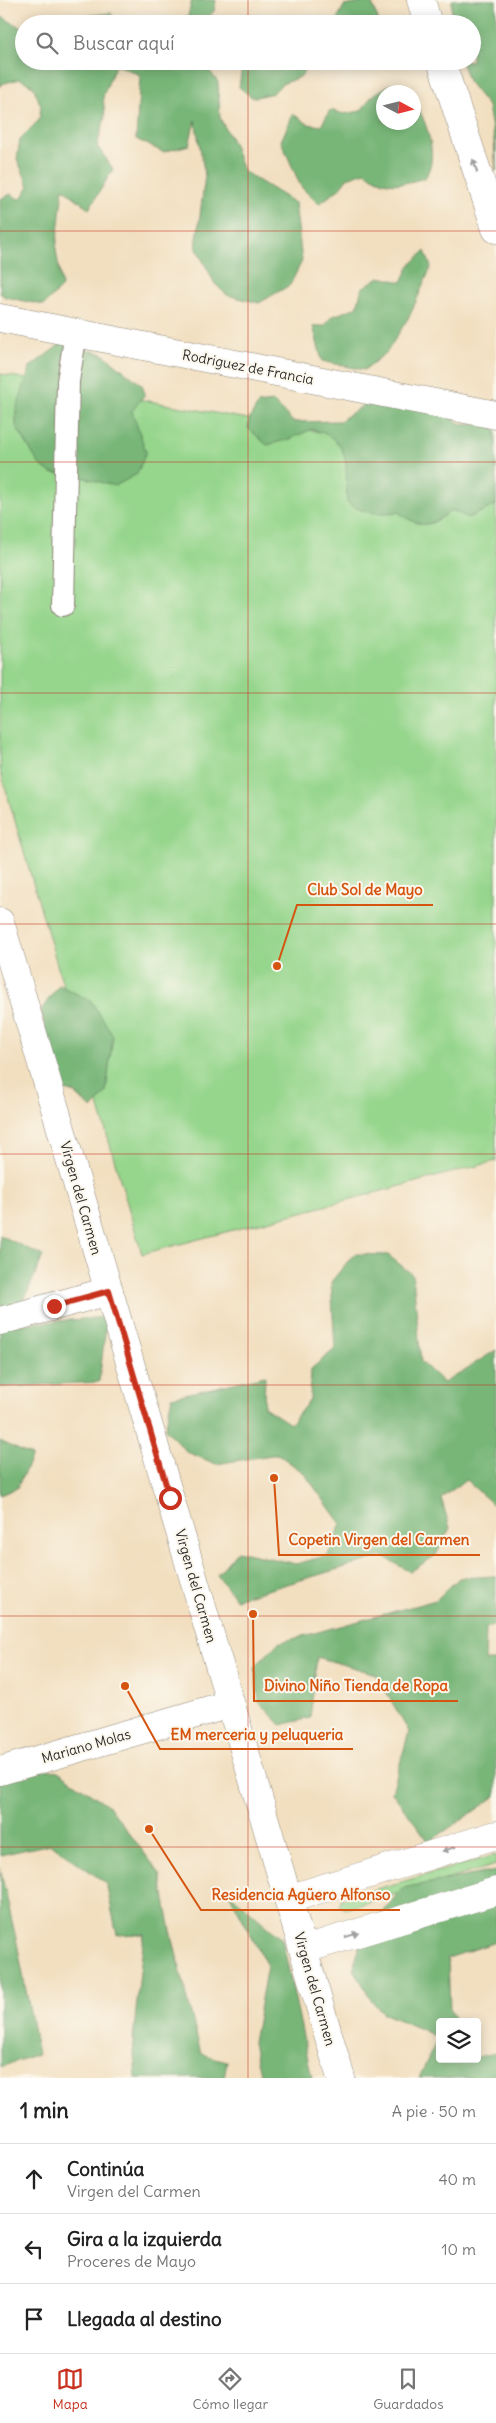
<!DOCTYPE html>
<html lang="es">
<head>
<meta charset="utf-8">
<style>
	:root { --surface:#fff; --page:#f2f2f2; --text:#222; --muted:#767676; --line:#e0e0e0; --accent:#c8321e }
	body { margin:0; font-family:Delius,sans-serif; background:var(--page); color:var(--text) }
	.controls { position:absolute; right:15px; bottom:15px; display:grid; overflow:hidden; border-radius:5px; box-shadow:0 2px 12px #0003 }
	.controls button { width:45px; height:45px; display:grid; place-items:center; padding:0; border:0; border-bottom:1px solid var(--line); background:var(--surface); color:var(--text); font:25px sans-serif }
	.compass { position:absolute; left:376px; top:85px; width:45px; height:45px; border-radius:50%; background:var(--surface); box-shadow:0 2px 12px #0003; rotate:97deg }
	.stop { position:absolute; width:15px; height:15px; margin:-11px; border:4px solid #c8321e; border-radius:50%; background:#fff }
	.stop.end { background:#c8321e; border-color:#fff; box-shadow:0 1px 5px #0008 }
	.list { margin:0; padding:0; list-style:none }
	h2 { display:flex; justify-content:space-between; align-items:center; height:65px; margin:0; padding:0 20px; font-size:21px }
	h2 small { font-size:16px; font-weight:400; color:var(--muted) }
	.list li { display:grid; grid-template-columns:32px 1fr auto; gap:15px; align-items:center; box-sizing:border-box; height:70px; padding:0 20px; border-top:1px solid var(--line) }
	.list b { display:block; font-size:19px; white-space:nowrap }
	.list p { margin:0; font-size:16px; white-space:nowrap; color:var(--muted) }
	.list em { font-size:16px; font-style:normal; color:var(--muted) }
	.icon { flex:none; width:28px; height:28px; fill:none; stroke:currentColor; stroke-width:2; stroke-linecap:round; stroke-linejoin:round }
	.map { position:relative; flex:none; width:496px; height:2078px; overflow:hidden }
	.search { position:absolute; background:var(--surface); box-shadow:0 2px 12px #0003; left:15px; right:15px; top:15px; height:55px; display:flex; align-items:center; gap:12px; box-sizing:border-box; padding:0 18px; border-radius:28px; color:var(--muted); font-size:19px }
	.sheet { height:275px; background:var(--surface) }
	nav { display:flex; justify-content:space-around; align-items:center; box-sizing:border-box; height:70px; border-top:1px solid var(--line); background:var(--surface); font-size:14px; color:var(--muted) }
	nav a { display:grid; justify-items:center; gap:2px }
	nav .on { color:var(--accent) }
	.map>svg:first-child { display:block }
	.green { fill:#95d58c; stroke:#60805c }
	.forest { fill:#78b678; stroke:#527052 }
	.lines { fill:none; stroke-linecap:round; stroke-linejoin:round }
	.service-casing { stroke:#8e8576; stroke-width:24 }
	.minor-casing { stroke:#8e8576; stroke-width:29 }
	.secondary-casing { stroke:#8e8576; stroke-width:29 }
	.service { stroke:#fff; stroke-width:22 }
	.minor { stroke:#fff; stroke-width:28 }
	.secondary { stroke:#fff; stroke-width:28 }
	.oneway { fill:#a0a0a0 }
	.route { stroke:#c8321e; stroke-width:6 }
	.grid { fill:none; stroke:#c8321e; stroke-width:1; stroke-opacity:0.55 }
	.labels { text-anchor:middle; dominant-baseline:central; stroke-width:4; stroke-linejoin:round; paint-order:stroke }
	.street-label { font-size:14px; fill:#2b2b2b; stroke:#fbf7ec }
	.leader { fill:none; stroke:#d5540f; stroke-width:2 }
	.callout-dot { fill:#d5540f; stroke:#fbf7ec; stroke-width:2 }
	.callout-label { font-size:15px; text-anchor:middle; font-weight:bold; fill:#d5540f; stroke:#fbf7ec; stroke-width:4; stroke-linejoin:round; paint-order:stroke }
</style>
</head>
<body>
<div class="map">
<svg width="496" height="2078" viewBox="0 0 496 2078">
	<rect width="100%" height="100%" fill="#fbf7ec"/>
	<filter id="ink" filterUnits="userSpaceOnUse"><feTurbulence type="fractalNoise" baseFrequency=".02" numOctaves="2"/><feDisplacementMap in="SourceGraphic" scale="10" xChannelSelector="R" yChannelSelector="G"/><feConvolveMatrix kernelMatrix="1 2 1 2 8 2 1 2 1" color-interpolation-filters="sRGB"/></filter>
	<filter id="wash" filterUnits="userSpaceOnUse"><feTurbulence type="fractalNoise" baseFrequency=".0096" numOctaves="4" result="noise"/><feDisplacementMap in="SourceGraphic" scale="20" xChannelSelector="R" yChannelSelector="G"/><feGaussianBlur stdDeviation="1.12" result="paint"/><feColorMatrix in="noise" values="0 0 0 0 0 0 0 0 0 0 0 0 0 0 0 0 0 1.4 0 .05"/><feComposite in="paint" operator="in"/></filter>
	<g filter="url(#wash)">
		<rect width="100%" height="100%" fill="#f2dfc0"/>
		<g class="green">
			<polygon points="0,374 496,464 496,1161 142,1254 0,770"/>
			<polygon points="496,1855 496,1865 345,1909 340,1906 341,1899"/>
		</g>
		<g class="forest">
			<polygon points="192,0 216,0 214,11 202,24 180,24 187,20"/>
			<polygon points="452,0 496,0 496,171 494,140 488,106 468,81 461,61 472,61 472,24 451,24"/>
			<polygon points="371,1 379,22 377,24 334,24 344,6"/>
			<polygon points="111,13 118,24 69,24 84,16"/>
			<polygon points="2,17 24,29 24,61 202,61 218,82 220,118 234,145 243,171 295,203 302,261 290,285 259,303 227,295 215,284 196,247 205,176 195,120 189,145 163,152 136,139 140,75 116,64 103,96 105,117 97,146 113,169 89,209 63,188 56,250 62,287 44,305 5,297 0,293 0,199 11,194 20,200 29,186 17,159 20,139 39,120 41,106 33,86 20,79 1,84 0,87 0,18"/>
			<polygon points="243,61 305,61 306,63 302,76 282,84 273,93 253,98 239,87"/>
			<path d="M389,85L405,89L407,92H384V122H414V101C424,116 434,144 431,163C430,168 427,174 425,178C399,185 388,188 365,172L347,178L339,189L319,204L301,187L281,141L293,114L308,124L321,126L330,110L344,114L361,111L372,96Z"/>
			<polygon points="425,251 431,267 410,315 387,352 364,370 322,361 313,326 325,326 331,317 357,307 362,288 379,277 402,282 410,265"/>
			<polygon points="62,343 103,354 142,385 145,394 132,411 146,452 137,474 115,486 74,475 51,473 39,464 16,426 16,411 30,367"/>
			<path d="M371,400L446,412L461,425L490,423L496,431V505L468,518L452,510C429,528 422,529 398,512C379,514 362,514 347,502C345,467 354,441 312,429L290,439L267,445L248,428L250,418L258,404L274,402L293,422L340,421Z"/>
			<polygon points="59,985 91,1001 113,1035 106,1092 92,1109 75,1093 59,1088 41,1010"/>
			<polygon points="0,1235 43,1256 16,1319 10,1325 107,1317 99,1382 0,1387"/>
			<polygon points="354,1254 388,1255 413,1275 421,1362 444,1383 496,1350 496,1507 466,1480 441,1498 450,1528 436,1555 410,1572 383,1556 236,1599 217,1575 237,1551 296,1564 328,1555 341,1524 304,1473 278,1454 216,1464 187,1452 165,1429 172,1397 265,1376 264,1407 290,1424 310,1400 311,1369 335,1349 331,1282"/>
			<polygon points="0,1441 32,1456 17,1488 0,1495"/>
			<polygon points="496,1576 496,1623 486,1628 485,1661 496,1661 496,1796 429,1842 392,1792 409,1732 376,1674 317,1657 310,1718 281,1725 259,1702 255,1667 278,1643 436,1600 459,1578"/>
			<polygon points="0,1764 58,1771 109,1806 160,1874 172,1936 201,2054 227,2061 224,2078 136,2078 133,2040 144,1934 117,1935 106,1883 51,1844 0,1855"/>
			<polygon points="0,1868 17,1943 38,2054 0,2067"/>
			<polygon points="496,1871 496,1942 448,1958 450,2010 456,2022 440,2022 440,2059 477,2059 477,2057 496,2053 496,2078 419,2078 438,2038 423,2030 383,2013 372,2001 354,1969 356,1955 362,1940 402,1888"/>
			<polygon points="229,1893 282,1939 312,2078 261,2078 253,2043 267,1966"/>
		</g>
	</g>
	<g filter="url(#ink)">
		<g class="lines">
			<defs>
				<polyline id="service" points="63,605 68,381 76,333"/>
				<g id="minor">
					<polyline points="0,922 341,2078"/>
					<polyline points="0,1321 109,1291"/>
					<polyline points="0,1771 230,1704"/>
					<polyline points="288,1899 496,1835"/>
					<polyline points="305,1949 496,1891"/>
				</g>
				<g id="secondary">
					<polyline points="421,0 428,24"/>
					<polyline points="441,61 496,229"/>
					<polyline points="0,318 496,415"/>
				</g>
			</defs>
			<use href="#service" class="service-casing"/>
			<use href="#minor" class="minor-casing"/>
			<use href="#secondary" class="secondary-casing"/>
			<use href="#service" class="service"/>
			<use href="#minor" class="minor"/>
			<use href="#secondary" class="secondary"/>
		</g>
		<defs><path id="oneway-solid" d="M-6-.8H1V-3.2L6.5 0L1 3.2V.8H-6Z" transform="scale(1.25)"/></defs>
		<g class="oneway">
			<use href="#oneway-solid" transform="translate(475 166) rotate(-108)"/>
			<use href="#oneway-solid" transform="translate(449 1849) rotate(163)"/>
			<use href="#oneway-solid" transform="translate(352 1935) rotate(-17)"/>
		</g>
	</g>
	<g class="lines" filter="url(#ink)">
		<polyline class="route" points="54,1306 109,1291 170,1498"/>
	</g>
	<path class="grid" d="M248,0V24M248,61V2078M0,231H496M0,462H496M0,693H496M0,924H496M0,1154H496M0,1385H496M0,1616H496M0,1847H496"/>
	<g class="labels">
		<g class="street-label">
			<text transform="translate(248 367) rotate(11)">Rodriguez de Francia</text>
			<text transform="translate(81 1198) rotate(74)">Virgen del Carmen</text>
			<text transform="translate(196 1586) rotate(74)">Virgen del Carmen</text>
			<text transform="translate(86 1746) rotate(-16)">Mariano Molas</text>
			<text transform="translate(315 1989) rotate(74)">Virgen del Carmen</text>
		</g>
	</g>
	<path class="leader" d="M277 966L297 905H433M274 1478L279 1555H480M253 1614L254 1701H458M125 1686L160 1749H353M149 1829L201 1910H400"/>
	<g class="callout-dot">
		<circle cx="277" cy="966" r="5"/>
		<circle cx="274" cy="1478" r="5"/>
		<circle cx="253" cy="1614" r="5"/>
		<circle cx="125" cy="1686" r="5"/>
		<circle cx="149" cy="1829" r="5"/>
	</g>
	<g class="callout-label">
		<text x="365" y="895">Club Sol de Mayo</text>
		<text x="379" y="1545">Copetin Virgen del Carmen</text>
		<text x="356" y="1691">Divino Niño Tienda de Ropa</text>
		<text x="257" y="1740">EM merceria y peluqueria</text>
		<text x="301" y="1900">Residencia Agüero Alfonso</text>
	</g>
</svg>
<div class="controls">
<button><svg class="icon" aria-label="layers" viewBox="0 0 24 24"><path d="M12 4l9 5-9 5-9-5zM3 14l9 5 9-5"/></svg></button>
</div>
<svg class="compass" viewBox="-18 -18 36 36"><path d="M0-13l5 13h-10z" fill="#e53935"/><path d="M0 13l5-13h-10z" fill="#767676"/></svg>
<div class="stop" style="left:170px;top:1498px"></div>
<div class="stop end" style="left:54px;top:1306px"></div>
<div class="search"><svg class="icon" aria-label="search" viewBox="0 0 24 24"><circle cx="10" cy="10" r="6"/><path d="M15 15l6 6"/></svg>Buscar aquí</div>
</div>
<section class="sheet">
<h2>1 min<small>A pie · 50 m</small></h2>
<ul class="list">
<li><svg class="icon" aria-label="ahead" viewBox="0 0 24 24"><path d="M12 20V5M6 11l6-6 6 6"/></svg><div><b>Continúa</b><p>Virgen del Carmen</p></div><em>40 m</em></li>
<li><svg class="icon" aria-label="left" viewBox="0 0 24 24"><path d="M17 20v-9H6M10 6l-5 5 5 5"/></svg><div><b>Gira a la izquierda</b><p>Proceres de Mayo</p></div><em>10 m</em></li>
<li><svg class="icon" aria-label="arrive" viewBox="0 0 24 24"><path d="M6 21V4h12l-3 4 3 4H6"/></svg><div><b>Llegada al destino</b></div></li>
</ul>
</section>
<nav>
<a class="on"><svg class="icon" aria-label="map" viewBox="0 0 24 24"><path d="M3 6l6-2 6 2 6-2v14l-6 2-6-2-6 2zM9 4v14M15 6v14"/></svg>Mapa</a>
<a><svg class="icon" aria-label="directions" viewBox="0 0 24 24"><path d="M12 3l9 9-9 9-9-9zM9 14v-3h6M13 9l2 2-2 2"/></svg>Cómo llegar</a>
<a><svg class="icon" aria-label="saved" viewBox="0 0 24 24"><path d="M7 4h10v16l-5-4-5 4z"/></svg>Guardados</a>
</nav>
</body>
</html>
